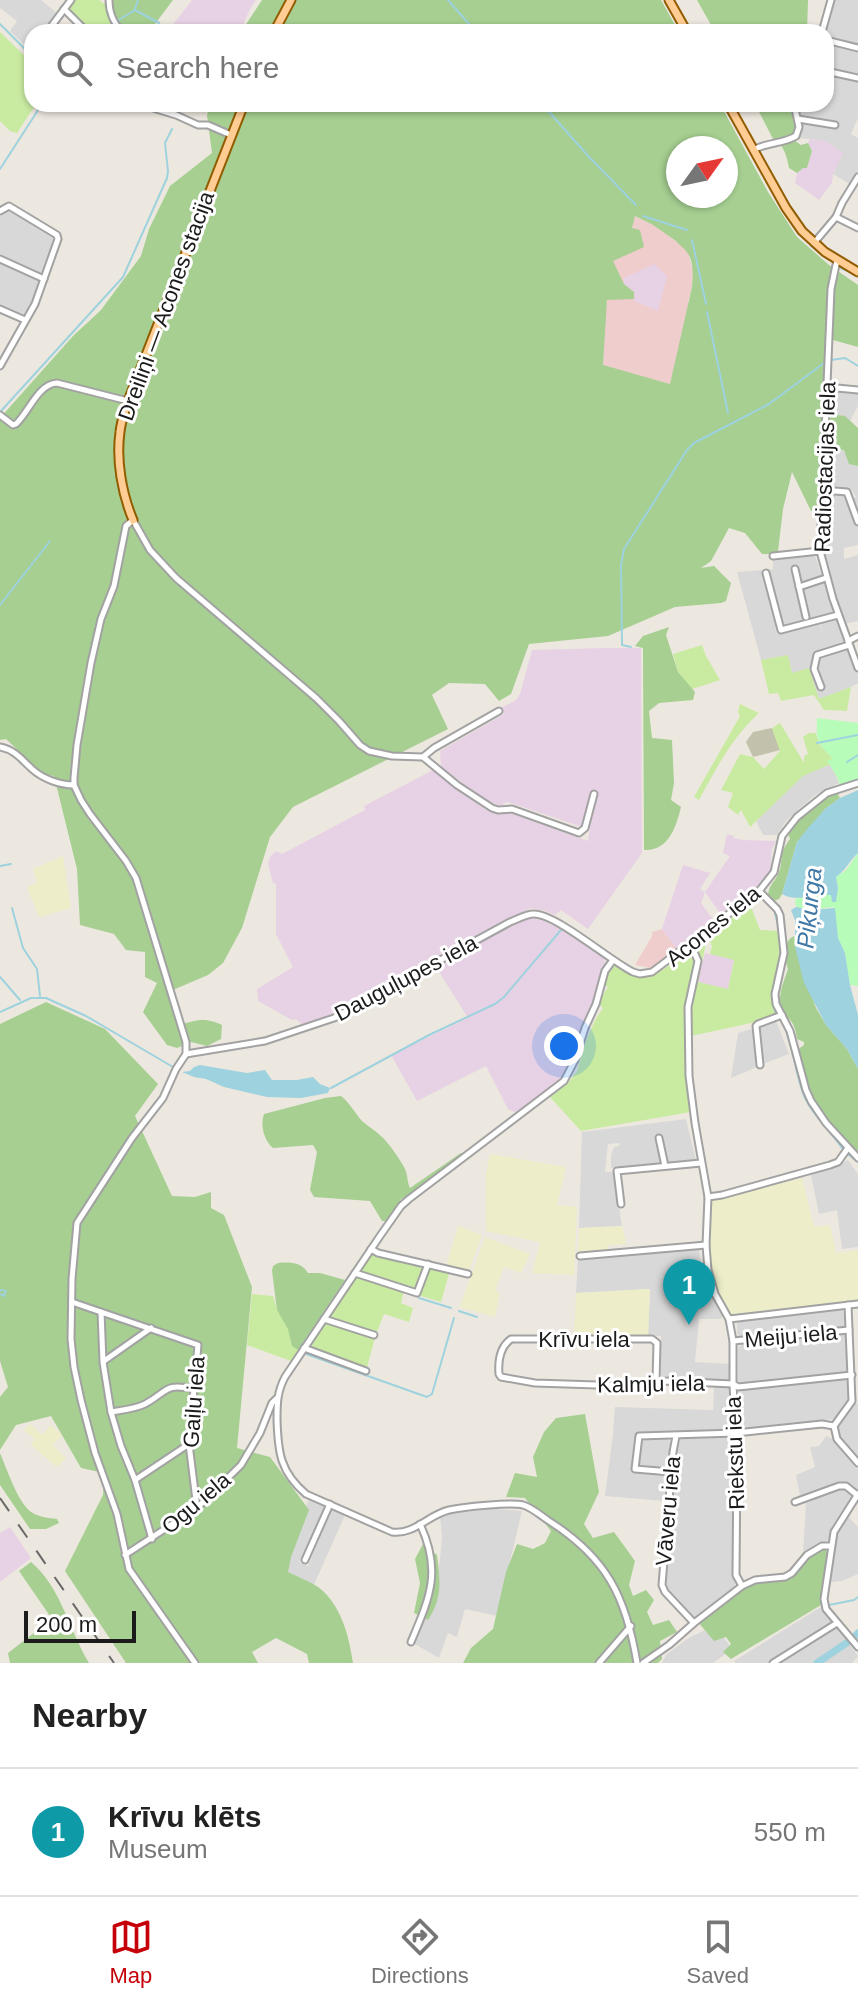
<!DOCTYPE html>
<html lang="en">
<head>
<meta charset="utf-8">
<style>
	:root { --surface:#fff; --page:#f2f2f2; --text:#222; --muted:#767676; --line:#e0e0e0; --accent:#c60008 }
	body { margin:0; font-family:Arial,sans-serif; background:var(--page); color:var(--text) }
	.compass { position:absolute; left:666px; top:136px; width:72px; height:72px; border-radius:50%; background:var(--surface); box-shadow:0 2px 6px #0004; rotate:57deg }
	.scale { position:absolute; left:24px; bottom:20px; width:112px; box-sizing:border-box; padding-left:8px; border:4px solid #1b1b1b; border-top:0; font-size:22px; line-height:28px; white-space:nowrap; color:#1b1b1b; -webkit-text-stroke:6px #fff; paint-order:stroke }
	.you { position:absolute; left:564px; top:1046px; width:28px; height:28px; margin:-20px; border:6px solid #fff; border-radius:50%; background:#1a73e8; box-shadow:0 0 0 12px #1a73e833 }
	.badge { display:grid; place-items:center; width:52px; height:52px; border-radius:50%; background:var(--accent); color:#fff; font-size:26px; font-weight:700 }
	.pin { position:absolute; translate:-50% -66px; filter:drop-shadow(0 2px 4px #0008) }
	.pin::after { content:''; position:absolute; top:42px; width:28px; height:24px; background:inherit; clip-path:polygon(0 0,100% 0,50% 100%) }
	.list { margin:0; padding:0; list-style:none }
	h2 { display:flex; justify-content:space-between; align-items:center; height:104px; margin:0; padding:0 32px; font-size:34px }
	h2 small { font-size:26px; font-weight:400; color:var(--muted) }
	.list li { display:grid; grid-template-columns:52px 1fr auto; gap:24px; align-items:center; box-sizing:border-box; height:128px; padding:0 32px; border-top:2px solid var(--line) }
	.list b { display:block; font-size:30px; white-space:nowrap }
	.list p { margin:0; font-size:26px; white-space:nowrap; color:var(--muted) }
	.list em { font-size:26px; font-style:normal; color:var(--muted) }
	.icon { flex:none; width:44px; height:44px; fill:none; stroke:currentColor; stroke-width:2; stroke-linecap:round; stroke-linejoin:round }
	.map { position:relative; flex:none; width:858px; height:1663px; overflow:hidden }
	.search { position:absolute; background:var(--surface); box-shadow:0 2px 6px #0004; left:24px; right:24px; top:24px; height:88px; display:flex; align-items:center; gap:20px; box-sizing:border-box; padding:0 28px; border-radius:24px; color:var(--muted); font-size:30px }
	.sheet { height:232px; background:var(--surface) }
	nav { display:flex; justify-content:space-around; align-items:center; box-sizing:border-box; height:112px; border-top:2px solid var(--line); background:var(--surface); font-size:22px; color:var(--muted) }
	nav a { display:grid; justify-items:center; gap:4px }
	nav .on { color:var(--accent) }
	.map>svg:first-child { display:block }
	.residential { fill:#d9d8d8 }
	.commercial { fill:#f0cdcd }
	.industrial { fill:#e7d1e4 }
	.construction { fill:#c2c1ab }
	.farmland { fill:#edeec9 }
	.grass { fill:#c9eba1 }
	.forest { fill:#a6cf91; fill-rule:evenodd }
	.park { fill:#b8fcba }
	.water { fill:#9dd2de }
	.lines { fill:none; stroke-linecap:round; stroke-linejoin:round }
	.stream { stroke:#9dd2de; stroke-width:2 }
	.river { stroke:#9dd2de; stroke-width:7 }
	.minor-casing { stroke:#a2a2a2; stroke-width:9 }
	.major-casing { stroke:#925c00; stroke-width:11 }
	.minor { stroke:#fff; stroke-width:5 }
	.major { stroke:#ffcc93; stroke-width:7 }
	.rail { stroke:#696969; stroke-width:2; stroke-dasharray:16 16; stroke-linecap:butt }
	.labels { text-anchor:middle; dominant-baseline:central; stroke-width:6; stroke-linejoin:round; paint-order:stroke }
	.street-label { font-size:22px; fill:#1b1b1b; stroke:#fff }
	.water-label { font-size:24px; font-style:italic; fill:#4078a6; stroke:#fff }
</style>
</head>
<body>
<div class="map">
<svg width="858" height="1663" viewBox="0 0 858 1663">
	<rect width="100%" height="100%" fill="#ede8df"/>
	<g class="residential">
		<polygon points="0,0 41,0 57,13 43,32 32,32 32,52 10,31 17,21 0,8"/>
		<polygon points="833,0 858,0 858,44 826,37 826,32 824,32"/>
		<polygon points="826,42 858,50 858,74 826,67"/>
		<polygon points="826,73 858,80 858,118 851,134 858,138 858,172 851,185 833,174 842,153 825,141 799,138 801,123 806,122 838,129 839,122 835,123 799,118 800,104 826,104"/>
		<polygon points="9,209 56,238 44,273 41,276 0,257 0,217 6,210"/>
		<polygon points="0,262 38,280 40,282 34,301 25,318 0,306"/>
		<polygon points="831,389 858,392 858,406 850,421 844,416 830,414"/>
		<polygon points="829,440 835,440 858,460 858,515 852,500 856,497 851,489 829,488 826,485"/>
		<polygon points="828,493 846,496 858,527 858,545 844,548 844,559 858,555 858,621 845,624 837,604 822,552 825,496"/>
		<polygon points="813,555 816,558 834,615 782,627 768,570 773,569 773,558"/>
		<polygon points="763,570 777,626 775,628 777,634 819,623 823,633 820,623 838,617 854,661 858,660 858,683 851,687 819,699 809,668 792,673 788,655 761,660 737,572"/>
		<polygon points="831,764 839,783 815,795 800,808 786,821 777,835 763,835 756,821 803,776"/>
		<polygon points="776,1021 789,1054 763,1064 759,1029 761,1025"/>
		<polygon points="751,1029 754,1031 757,1067 731,1078 738,1033"/>
		<polygon points="686,1119 696,1160 666,1163 660,1135 658,1136 663,1164 611,1168 611,1156 614,1147 619,1146 620,1143 608,1144 605,1172 614,1172 622,1226 579,1228 582,1132"/>
		<polygon points="848,1160 858,1174 858,1247 842,1249 837,1210 819,1214 811,1175 835,1167"/>
		<polygon points="699,1249 704,1284 709,1284 723,1314 721,1319 699,1319 695,1362 730,1364 730,1381 662,1377 660,1375 661,1336 648,1335 650,1289 576,1293 578,1259"/>
		<polygon points="842,1309 845,1316 846,1328 741,1337 737,1334 737,1322 740,1318"/>
		<polygon points="845,1334 846,1335 849,1372 741,1383 738,1382 738,1348 742,1344"/>
		<polygon points="847,1379 849,1380 850,1398 835,1419 741,1429 739,1427 741,1390"/>
		<polygon points="714,1387 731,1387 733,1427 730,1430 637,1433 631,1472 664,1475 667,1478 665,1501 605,1496 613,1434 615,1407 713,1410"/>
		<polygon points="858,1403 858,1458 838,1434 837,1427 853,1404"/>
		<polygon points="731,1436 734,1438 735,1590 695,1618 691,1617 664,1587 677,1440 680,1438"/>
		<polygon points="826,1436 833,1439 858,1468 858,1488 856,1491 847,1484 837,1485 800,1496 796,1475 815,1467 810,1447 819,1446"/>
		<polygon points="667,1438 670,1441 668,1466 665,1469 641,1467 639,1463 642,1442 645,1439"/>
		<polygon points="842,1488 845,1488 852,1494 851,1496 832,1526 828,1540 803,1555 806,1503"/>
		<polygon points="309,1499 326,1506 304,1554 299,1562 308,1566 332,1509 345,1515 312,1589 280,1572"/>
		<polygon points="494,1509 522,1511 497,1616 465,1609 457,1637 448,1633 439,1658 413,1643 435,1584 440,1560 442,1537 440,1515"/>
		<polygon points="848,1516 858,1527 858,1574 842,1581 832,1582 828,1579 836,1534"/>
		<polygon points="821,1607 858,1656 852,1663 736,1663 734,1661"/>
		<polygon points="715,1625 732,1649 713,1663 662,1663 666,1655 687,1639"/>
	</g>
	<g class="commercial">
		<polygon points="634,216 653,225 676,241 688,252 693,271 692,287 688,302 693,304 670,384 603,366 605,316 613,261 632,229"/>
		<polygon points="662,929 677,949 651,968 635,965 652,936 652,932"/>
	</g>
	<g class="industrial">
		<polygon points="192,0 256,0 250,9 240,32 169,32 171,27"/>
		<polygon points="810,139 825,141 843,153 833,174 832,183 819,200 795,183 797,173 803,168 807,168 812,151 808,143"/>
		<polygon points="654,264 667,276 658,311 634,301 635,293 624,285 624,278"/>
		<polygon points="605,648 641,648 642,853 588,929 561,910 555,915 546,911 531,908 328,1016 303,1025 296,1019 292,1020 258,1001 257,989 293,967 276,934 276,884 273,883 268,864 270,857 276,851 282,854 365,810 364,806 433,770 486,810 504,814 507,812 588,841 590,827 579,826 511,803 506,802 501,806 488,801 441,768 440,751 504,714 501,708 516,700 520,694 532,650"/>
		<polygon points="727,834 734,836 733,838 743,840 776,841 772,849 770,872 754,891 724,914 720,913 705,892 730,856 723,853"/>
		<polygon points="683,865 710,873 700,889 705,893 701,903 715,922 677,949 662,929"/>
		<polygon points="531,917 535,917 559,928 604,958 605,962 595,1000 562,1080 517,1113 508,1109 486,1066 417,1101 391,1055 468,1018 436,967 518,922"/>
		<polygon points="705,953 734,959 728,989 697,982"/>
		<polygon points="10,1527 31,1558 0,1582 0,1533"/>
	</g>
	<polygon class="construction" points="772,728 780,750 753,757 746,742 753,732"/>
	<g class="farmland">
		<polygon points="63,856 71,908 39,917 27,887 37,883 33,869"/>
		<polygon points="490,1154 566,1167 557,1205 577,1207 574,1275 532,1273 540,1242 486,1231 486,1175"/>
		<polygon points="802,1178 814,1227 830,1225 836,1253 858,1250 858,1302 730,1315 727,1313 710,1276 708,1246 710,1201"/>
		<polygon points="458,1226 482,1235 468,1273 446,1267"/>
		<polygon points="622,1226 626,1244 608,1245 609,1253 578,1254 579,1228"/>
		<polygon points="485,1237 530,1254 521,1273 504,1267 495,1290 500,1293 495,1317 460,1307"/>
		<polygon points="650,1289 648,1337 574,1337 576,1293"/>
		<polygon points="30,1424 42,1435 51,1425 62,1435 53,1445 66,1458 57,1467 31,1445 34,1439 24,1430"/>
	</g>
	<g class="grass">
		<polygon points="74,0 99,0 107,6 111,22 119,32 90,32 70,12 69,7"/>
		<polygon points="0,32 32,63 32,104 36,104 17,133 10,131 0,121"/>
		<polygon points="702,645 706,656 720,680 692,689 678,672 673,654"/>
		<polygon points="788,655 792,673 809,668 819,699 851,687 847,711 824,710 814,695 781,701 778,693 769,694 761,660"/>
		<path d="M740,704L759,713C731,739 717,767 699,800L694,797L740,716L738,712Z"/>
		<polygon points="780,723 804,763 804,756 808,754 803,737 809,733 816,733 819,744 833,759 831,764 803,776 750,827 741,810 738,815 728,807 733,793 721,790 740,754 753,757 764,769 780,751 772,728"/>
		<polygon points="749,906 752,909 760,930 779,931 781,952 775,983 777,1014 770,1019 691,1036 691,1003 700,960 694,945 701,939 706,943 698,982 728,989 734,960 710,954 712,946 708,937 708,934 739,910"/>
		<path d="M687,951C703,962 689,982 687,997C685,1010 686,1023 686,1035C687,1061 688,1086 691,1112L581,1131L550,1097L568,1083L577,1071L584,1046L595,1020L603,1008L598,1003L608,987L603,984L606,974L613,966C622,967 628,973 637,975C656,980 673,962 687,951Z"/>
		<polygon points="371,1249 450,1270 441,1302 404,1291 401,1303 413,1308 409,1322 384,1314 376,1334 366,1371 304,1348"/>
		<polygon points="252,1294 273,1296 278,1312 298,1328 301,1347 291,1361 247,1345"/>
	</g>
	<g class="forest">
		<polygon points="111,0 173,0 149,32 128,32 116,21"/>
		<polygon points="262,0 661,0 679,32 241,32"/>
		<polygon points="697,0 808,0 807,32 715,32"/>
		<path d="M211,104H720L768,192L797,237L829,265L858,285V347L833,340L827,341L824,413L845,416L858,428V466L849,464L844,450L822,447L818,511H811L792,472L783,509L778,551L770,554H762L745,533L729,528L711,561L701,568L714,566L731,583L726,601L721,603L675,607L608,636L529,644L511,694L499,701L485,684L449,683L432,695L448,729L293,807L270,837L242,928L223,963L208,975L168,992L179,1025C197,1020 205,1017 222,1025L221,1039L207,1046L191,1042L177,1048L167,1045L143,1012L157,983L145,977V952L126,950L114,934L80,925L77,869L54,776L43,774L6,739L0,740V418L73,336L101,310L141,256L149,229L170,186L212,153L207,115ZM678,148H726V196H678ZM635,216L653,225L676,241C679,245 683,247 686,251C694,260 693,275 692,287L670,384L603,365L607,300L634,299V292L624,284L613,261L644,247L640,230L632,228Z"/>
		<path d="M755,104H792L796,126L791,138L801,145L808,143L812,151L807,168H803L797,173L789,168C787,157 784,144 773,139Z"/>
		<path d="M669,627L666,635L678,672L695,692L693,700L659,703L649,711L652,738L672,740L674,783L671,800L681,807C676,827 669,851 644,850L643,648L635,646L643,636Z"/>
		<path d="M834,792L838,794L840,798L825,809L797,842L782,894L779,899L774,901L768,894C770,884 773,884 777,876C785,863 777,855 790,839L788,833L794,824Z"/>
		<path d="M794,936L801,967L816,1008L826,1025L847,1049L858,1069V1150L856,1151L830,1122L810,1093L797,1050L804,1045V1042L797,1039C796,1033 795,1025 790,1020C789,1018 786,1017 785,1015C774,1001 784,982 788,969C784,958 782,942 794,936Z"/>
		<path d="M46,1002L105,1029L158,1084L135,1116L172,1196L195,1197L211,1192V1208L224,1215L252,1287L237,1448L270,1457L309,1510L291,1557L288,1572C298,1577 309,1581 318,1587C341,1604 349,1636 353,1663H309L307,1654L276,1638L252,1652L258,1663H126L65,1571L103,1495L104,1473L81,1468L51,1416L16,1425L0,1450V1397L8,1387L0,1361V1024Z"/>
		<path d="M341,1096C349,1102 355,1113 362,1121C369,1127 376,1131 382,1137C388,1142 402,1162 405,1169C408,1176 407,1182 410,1188L461,1153L465,1157L417,1192L401,1199L388,1221H382L370,1201L314,1197L310,1190L317,1152L313,1145L273,1148C264,1141 260,1125 264,1114L325,1098Z"/>
		<path d="M278,1263C290,1262 301,1262 308,1273H320L345,1280L298,1350L292,1346L288,1329L277,1310L272,1271L273,1266Z"/>
		<polygon points="585,1414 599,1492 584,1524 593,1538 614,1532 635,1561 629,1585 633,1596 646,1590 654,1600 647,1612 653,1625 669,1620 677,1632 660,1641 662,1659 658,1663 463,1663 471,1648 493,1629 506,1572 517,1544 533,1549 545,1543 551,1531 525,1498 506,1497 515,1473 537,1477 533,1457 544,1432 556,1418"/>
		<path d="M0,1453C7,1469 17,1501 31,1512C39,1517 48,1518 57,1519L59,1523L46,1529H30L0,1485Z"/>
		<path d="M423,1544L437,1555C440,1581 443,1597 428,1620L414,1613L420,1583L415,1559Z"/>
		<polygon points="821,1549 825,1549 827,1552 821,1605 731,1659 723,1652 731,1644 726,1637 714,1641 698,1622 745,1587 755,1583 784,1579 807,1557"/>
		<path d="M31,1562C61,1587 69,1630 89,1663H10L8,1653L52,1619L19,1571Z"/>
	</g>
	<g class="park">
		<path d="M817,718L858,723V781L840,786L838,779L827,760L833,759C817,742 816,741 817,718Z"/>
		<polygon points="858,853 858,986 850,985 845,953 838,938 833,907 812,910 796,907 795,899 812,895 831,895 836,901 838,888 836,877 846,870"/>
	</g>
	<g class="water">
		<path d="M858,790V853C849,861 846,870 836,877L838,888L836,902H832L831,895C815,895 794,902 782,894L797,842L808,828L825,809L840,798Z"/>
		<polygon points="796,907 812,910 835,908 838,938 845,953 850,985 858,1015 858,1069 847,1049 826,1025 804,983 795,947 795,920 791,910"/>
		<polygon points="200,1065 247,1073 265,1070 272,1080 297,1080 313,1077 320,1084 330,1088 328,1093 301,1098 267,1097 224,1087 206,1079 194,1077 182,1072 190,1071 194,1067"/>
	</g>
	<g class="lines">
		<g class="stream">
			<polyline points="448,0 476,32"/>
			<polyline points="135,9 138,0"/>
			<polyline points="117,21 135,10 159,23"/>
			<polyline points="0,24 32,56"/>
			<polyline points="542,104 590,158 636,205"/>
			<polyline points="0,169 42,104"/>
			<polyline points="643,216 687,230"/>
			<polyline points="692,240 706,304"/>
			<polyline points="811,246 829,260"/>
			<polyline points="840,268 853,273"/>
			<polyline points="707,312 728,413"/>
			<polyline points="831,360 845,358 858,366"/>
			<polyline points="1,411 123,277 167,178 168,171 165,143 172,129"/>
			<polyline points="0,605 50,541"/>
			<polyline points="631,647 622,645 621,565 624,549 687,450 694,443 769,404 824,363"/>
			<polyline points="817,743 858,735"/>
			<polyline points="847,762 858,755"/>
			<polyline points="0,866 11,864"/>
			<polyline points="12,908 23,948 37,969 40,996"/>
			<path d="M775,913C779,928 782,945 780,960C777,979 768,995 776,1013"/>
			<polyline points="0,977 20,1000"/>
			<polyline points="0,1012 31,998 46,998 86,1016 173,1067"/>
			<path d="M781,1019C794,1044 794,1072 805,1098C814,1117 831,1131 842,1148"/>
			<polyline points="331,1088 429,1035 495,1004 504,997 561,930"/>
			<polyline points="848,1154 858,1162"/>
			<polyline points="0,1290 6,1291 4,1296 0,1294"/>
			<polyline points="419,1298 451,1308"/>
			<polyline points="459,1311 477,1317"/>
			<polyline points="306,1354 427,1397 432,1394 454,1318"/>
			<polyline points="829,1605 854,1600 858,1597"/>
		</g>
		<g class="river">
			<polyline points="854,1637 858,1633"/>
			<polyline points="817,1663 848,1642"/>
		</g>
		<defs>
			<g id="minor">
				<path d="M109,0C109,13 113,22 122,32"/>
				<polyline points="64,9 87,32"/>
				<polyline points="47,32 71,0"/>
				<polyline points="822,32 831,0"/>
				<polyline points="826,40 858,48"/>
				<polyline points="826,71 858,78"/>
				<polyline points="140,104 176,115 198,125 208,125 231,135"/>
				<polyline points="798,119 835,125"/>
				<path d="M753,150C767,142 783,144 796,136L799,127L794,104"/>
				<polyline points="0,211 9,206 57,235 58,239 35,304 0,366"/>
				<polyline points="836,217 842,203 858,177"/>
				<polyline points="814,243 836,217 858,228"/>
				<polyline points="0,259 44,279"/>
				<polyline points="837,260 831,289 820,551 833,599 858,668"/>
				<polyline points="0,309 25,320"/>
				<polyline points="827,387 858,390"/>
				<path d="M0,415L13,425L16,424C29,412 38,384 57,383L128,401"/>
				<polyline points="822,490 847,492 858,522"/>
				<polyline points="773,556 820,551"/>
				<polyline points="795,569 806,617"/>
				<polyline points="766,573 781,630 838,615"/>
				<polyline points="799,587 826,578"/>
				<polyline points="848,641 858,636"/>
				<polyline points="821,687 814,669 817,655 849,645"/>
				<path d="M0,747C15,750 21,759 32,769C43,779 60,785 74,785"/>
				<polyline points="423,757 434,748 499,711"/>
				<polyline points="759,891 777,909 780,915 784,953 775,994 776,1004 790,1031 806,1090 811,1101 826,1123 858,1158"/>
				<polyline points="689,945 695,954 698,961 688,1007 689,1076 695,1123 708,1197 706,1245 708,1270 715,1294 729,1319 733,1341 733,1384 737,1459 736,1575 742,1586"/>
				<path d="M613,960L605,971L596,1004L585,1028L575,1060L564,1081L409,1199L401,1206L380,1236L285,1377C277,1392 277,1404 277,1420C278,1452 280,1472 306,1494L392,1532C414,1535 428,1515 449,1510C463,1507 510,1502 523,1505C533,1508 541,1516 549,1521C607,1558 626,1597 637,1663"/>
				<path d="M186,1054L265,1041L334,1018L510,922C518,919 526,914 534,914C556,914 609,960 633,972L640,974L652,972L759,891L774,872L782,836L797,817L827,793L858,783"/>
				<polyline points="760,1065 756,1026 758,1024 782,1015"/>
				<polyline points="659,1138 665,1166"/>
				<polyline points="708,1197 722,1195 830,1165 838,1162 848,1148"/>
				<polyline points="621,1204 617,1171 701,1163"/>
				<polyline points="371,1249 378,1253 468,1274"/>
				<polyline points="580,1256 706,1245"/>
				<polyline points="355,1273 417,1293 428,1264"/>
				<polyline points="72,1302 101,1312"/>
				<polyline points="324,1319 374,1335"/>
				<polyline points="729,1319 858,1304"/>
				<polyline points="733,1341 849,1330"/>
				<polyline points="304,1348 366,1371"/>
				<polyline points="104,1361 151,1328"/>
				<path d="M656,1381L657,1343L652,1339H511C500,1347 498,1362 499,1374L501,1377L535,1383L628,1386L668,1381L733,1384L738,1387L852,1375"/>
				<path d="M111,1412C122,1410 135,1409 145,1404C169,1391 163,1383 194,1389"/>
				<polyline points="834,1426 852,1401 848,1305"/>
				<polyline points="834,1426 837,1439 858,1463"/>
				<polyline points="676,1436 673,1452 662,1585 665,1592 694,1623"/>
				<polyline points="671,1472 635,1469 639,1436 736,1433 822,1424 834,1426"/>
				<polyline points="135,1480 189,1444"/>
				<polyline points="858,1494 834,1532 824,1599 826,1609 858,1647"/>
				<polyline points="795,1502 839,1486 846,1486 857,1495"/>
				<polyline points="152,1539 135,1480 121,1446 111,1412 103,1362 101,1312 198,1345 189,1444 197,1508"/>
				<polyline points="125,1555 197,1508 241,1465 260,1433 272,1403 276,1399"/>
				<polyline points="305,1560 330,1504"/>
				<path d="M411,1642C430,1597 442,1571 420,1524"/>
				<polyline points="195,1663 129,1569 117,1514 95,1453 81,1400 74,1367 71,1339 72,1279 77,1223 132,1138 163,1098 176,1069 186,1054 186,1042 136,878 126,861 90,814 81,800 74,785 74,778 77,745 91,663 101,619 114,586 126,526 133,520 150,550 176,578 316,698 339,721 360,745 369,751 392,756 423,757 457,785 492,808 498,810 512,809 579,833 585,828 594,794"/>
				<polyline points="599,1663 631,1626"/>
				<polyline points="643,1663 669,1645 694,1623 742,1586 755,1580 785,1577 792,1573 807,1555 822,1546 831,1546"/>
				<polyline points="773,1663 837,1623"/>
			</g>
			<g id="major">
				<polyline points="669,0 687,32"/>
				<polyline points="274,32 291,0"/>
				<polyline points="728,104 786,208 802,231 825,252 858,272"/>
				<path d="M133,520C122,494 116,460 120,432C121,421 125,411 128,401L244,104"/>
			</g>
		</defs>
		<use href="#minor" class="minor-casing"/>
		<use href="#major" class="major-casing"/>
		<use href="#minor" class="minor"/>
		<use href="#major" class="major"/>
		<polyline class="rail" points="0,1498 114,1663"/>
	</g>
	<g class="labels">
		<g class="street-label">
			<text transform="translate(166 306) rotate(-70)">Dreiliņi — Acones stacija</text>
			<text transform="translate(825 467) rotate(-88)">Radiostacijas iela</text>
			<text transform="translate(713 926) rotate(-39)">Acones iela</text>
			<text transform="translate(406 978) rotate(-28)">Dauguļupes iela</text>
			<text transform="translate(791 1336) rotate(-5)">Meiju iela</text>
			<text x="584" y="1339">Krīvu iela</text>
			<text transform="translate(651 1384) rotate(-1)">Kalmju iela</text>
			<text transform="translate(194 1402) rotate(-86)">Gaiļu iela</text>
			<text transform="translate(735 1453) rotate(-92)">Riekstu iela</text>
			<text transform="translate(196 1503) rotate(-40)">Ogu iela</text>
			<text transform="translate(668 1511) rotate(-85)">Vāveru iela</text>
		</g>
		<g class="water-label">
			<text transform="translate(809 908) rotate(-84)">Piķurga</text>
		</g>
	</g>
</svg>
<svg class="compass" viewBox="-18 -18 36 36"><path d="M0-13l5 13h-10z" fill="#e53935"/><path d="M0 13l5-13h-10z" fill="#767676"/></svg>
<div class="scale">200 m</div>
<div class="you"></div>
<div class="pin badge" style="left:689px;top:1325px;background:#0f9aa8">1</div>
<div class="search"><svg class="icon" aria-label="search" viewBox="0 0 24 24"><circle cx="10" cy="10" r="6"/><path d="M15 15l6 6"/></svg>Search here</div>
</div>
<section class="sheet">
<h2>Nearby<small></small></h2>
<ul class="list">
<li><span class="badge" style="background:#0f9aa8">1</span><div><b>Krīvu klēts</b><p>Museum</p></div><em>550 m</em></li>
</ul>
</section>
<nav>
<a class="on"><svg class="icon" aria-label="map" viewBox="0 0 24 24"><path d="M3 6l6-2 6 2 6-2v14l-6 2-6-2-6 2zM9 4v14M15 6v14"/></svg>Map</a>
<a><svg class="icon" aria-label="directions" viewBox="0 0 24 24"><path d="M12 3l9 9-9 9-9-9zM9 14v-3h6M13 9l2 2-2 2"/></svg>Directions</a>
<a><svg class="icon" aria-label="saved" viewBox="0 0 24 24"><path d="M7 4h10v16l-5-4-5 4z"/></svg>Saved</a>
</nav>
</body>
</html>
